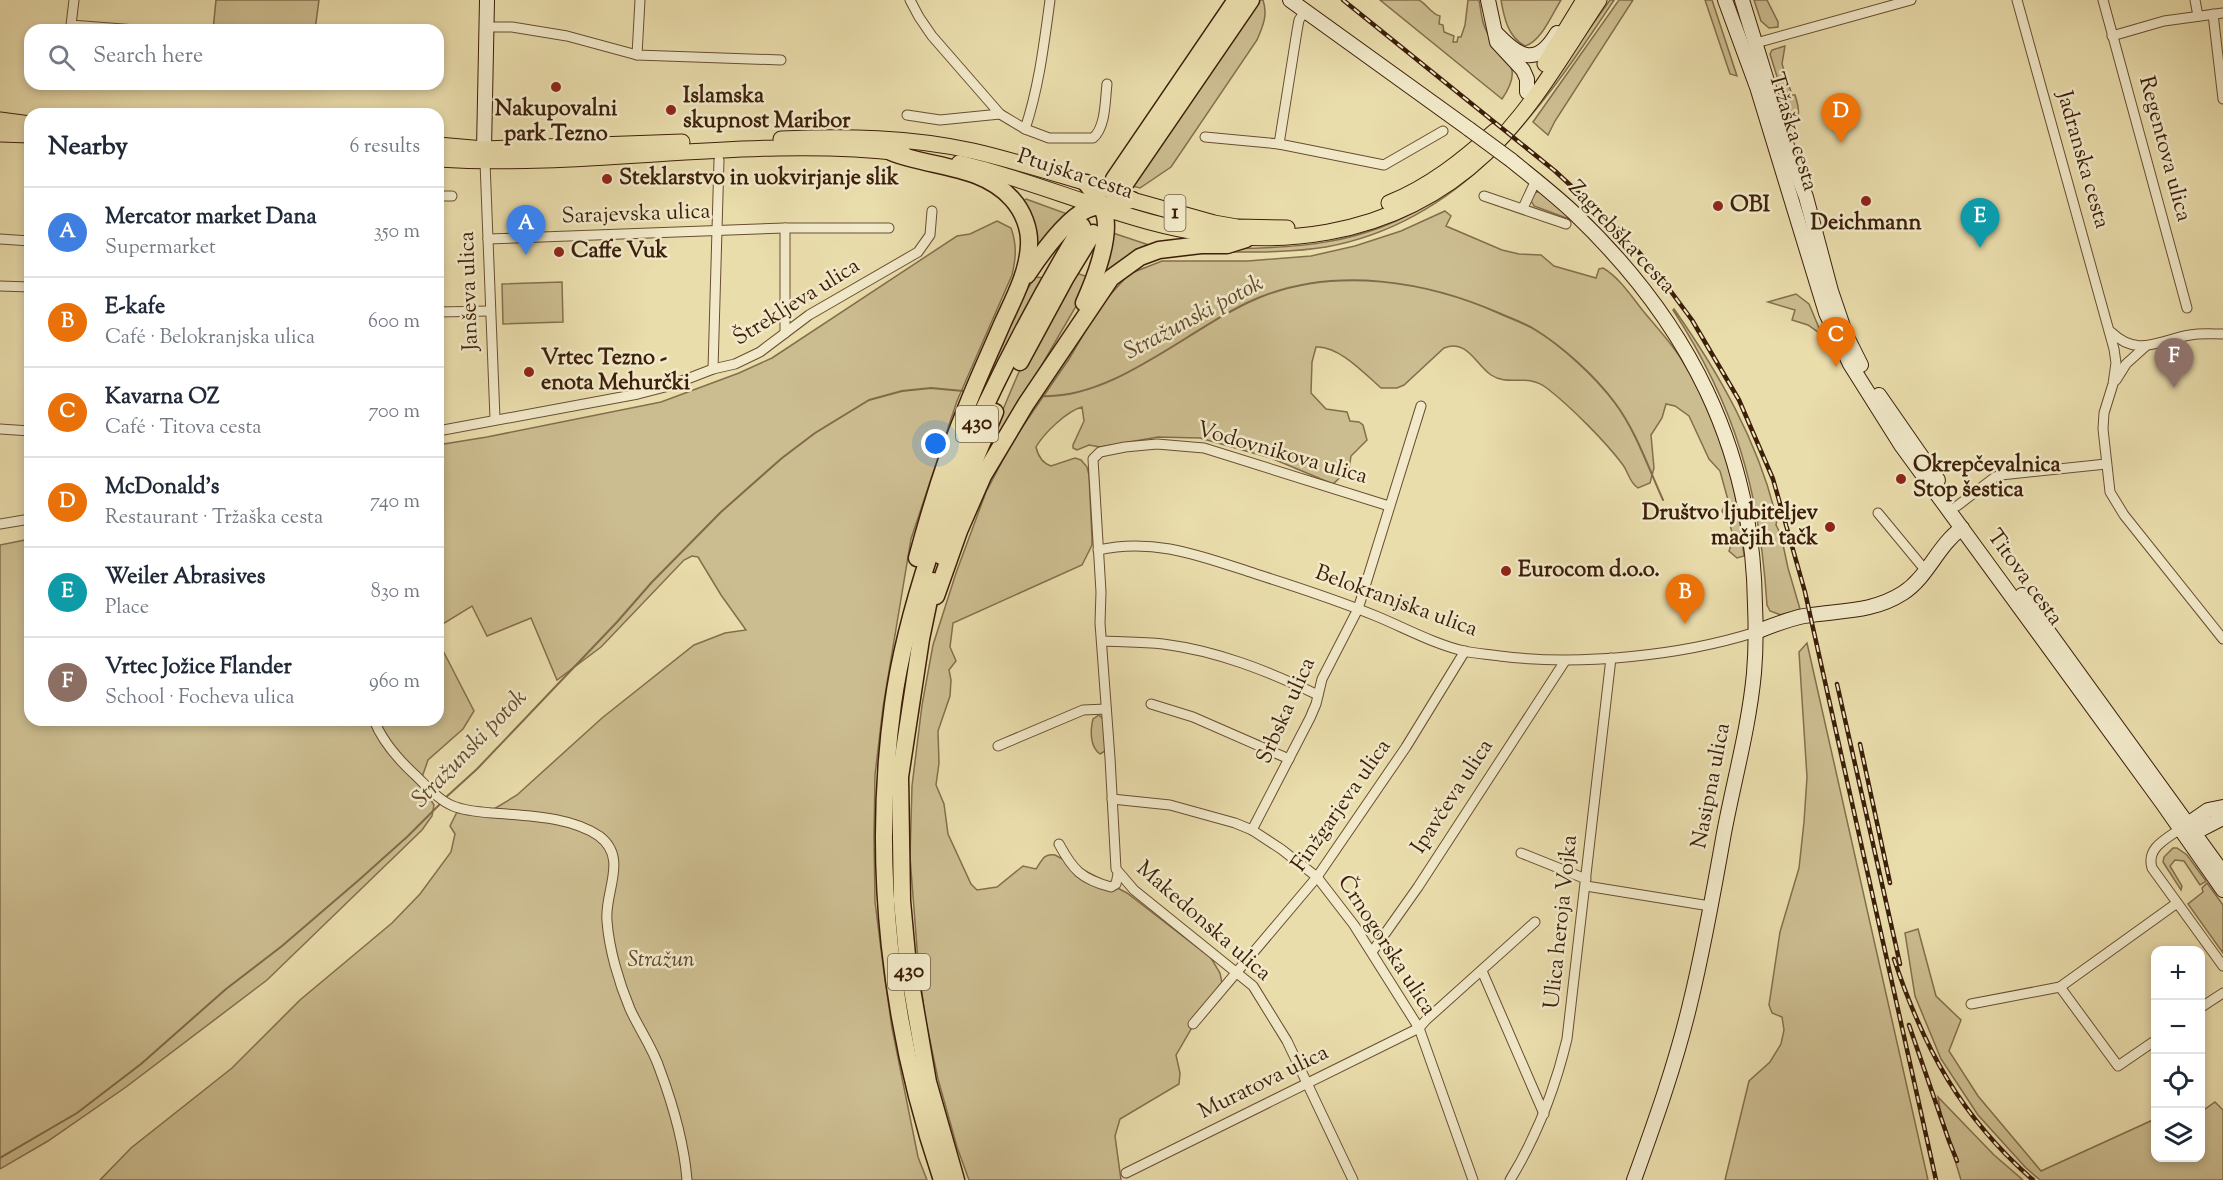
<!DOCTYPE html>
<html lang="en">
<head>
<meta charset="utf-8">
<style>
	:root { --surface:#fff; --page:#f2f2f3; --text:#1f2937; --muted:#747a83; --line:#e0e1e3; --accent:#8f2418 }
	body { margin:0; font-family:"Sorts Mill Goudy",serif; background:var(--page); color:var(--text) }
	.controls { position:absolute; right:18px; bottom:18px; display:grid; overflow:hidden; border-radius:12px; box-shadow:0 3px 9px #0003 }
	.controls button { width:54px; height:54px; display:grid; place-items:center; padding:0; border:0; border-bottom:2px solid var(--line); background:var(--surface); color:var(--text); font:30px sans-serif }
	.you { position:absolute; left:936px; top:444px; width:21px; height:21px; margin:-15px; border:4px solid #fff; border-radius:50%; background:#1a73e8; box-shadow:0 0 0 9px #1a73e833 }
	.badge { display:grid; place-items:center; width:39px; height:39px; border-radius:50%; background:var(--accent); color:#fff; font-size:20px; font-weight:700 }
	.pin { position:absolute; translate:-50% -50px; filter:drop-shadow(0 2px 3px #0008) }
	.pin::after { content:''; position:absolute; top:32px; width:21px; height:18px; background:inherit; clip-path:polygon(0 0,100% 0,50% 100%) }
	.list { margin:0; padding:0; list-style:none }
	h2 { display:flex; justify-content:space-between; align-items:center; height:78px; margin:0; padding:0 24px; font-size:26px }
	h2 small { font-size:20px; font-weight:400; color:var(--muted) }
	.list li { display:grid; grid-template-columns:39px 1fr auto; gap:18px; align-items:center; box-sizing:border-box; height:90px; padding:0 24px; border-top:2px solid var(--line) }
	.list b { display:block; font-size:22px; white-space:nowrap }
	.list p { margin:0; font-size:20px; white-space:nowrap; color:var(--muted) }
	.list em { font-size:20px; font-style:normal; color:var(--muted) }
	.icon { flex:none; width:33px; height:33px; fill:none; stroke:currentColor; stroke-width:2; stroke-linecap:round; stroke-linejoin:round }
	.map { position:relative; flex:none; width:2223px; height:1180px; overflow:hidden }
	.search { position:absolute; background:var(--surface); box-shadow:0 3px 9px #0003; left:24px; top:24px; width:420px; height:66px; display:flex; align-items:center; gap:15px; box-sizing:border-box; padding:0 21px; border-radius:18px; color:var(--muted); font-size:22px }
	.panel { position:absolute; background:var(--surface); box-shadow:0 3px 9px #0003; left:24px; top:108px; width:420px; height:618px; border-radius:18px }
	.map>svg:first-child { display:block }
	.green { fill:#ccbd90; stroke:#846e4c; stroke-width:1.5 }
	.lines { fill:none; stroke-linecap:round; stroke-linejoin:round }
	.stream { stroke:#816a4a; stroke-width:2 }
	.street-casing { stroke:#684e32; stroke-width:11 }
	.secondary-casing { stroke:#3c1e09; stroke-width:16 }
	.primary-casing { stroke:#3c1e09; stroke-width:17 }
	.highway-casing { stroke:#3c1e09; stroke-width:19 }
	.street { stroke:#f1e9c9; stroke-width:9 }
	.secondary { stroke:#f1e9c9; stroke-width:14 }
	.primary { stroke:#eaddac; stroke-width:15 }
	.highway { stroke:#eaddac; stroke-width:16 }
	.rail-casing { stroke:#3c1e09; stroke-width:4.5 }
	.rail { stroke:#f1e9c9; stroke-width:2; stroke-dasharray:7; stroke-linecap:butt }
	.secondary-bridge-casing { stroke:#3c1e09; stroke-width:16; stroke-linecap:butt }
	.secondary-bridge { stroke:#f1e9c9; stroke-width:14 }
	.poi-dot { fill:#8f2418; stroke:#f1e9c9; stroke-width:2 }
	.labels { text-anchor:middle; dominant-baseline:central; stroke-width:5; stroke-linejoin:round; paint-order:stroke }
	.shield { fill:#f1e9c9; stroke:#725b43; stroke-width:1.5 }
	.shield-label { font-size:21px; font-weight:bold; fill:#3c1e09 }
	.poi-label { font-size:22px; font-weight:bold; fill:#3c1e09; stroke:#f1e9c9; text-anchor:start }
	.street-label { font-size:22px; fill:#3c1e09; stroke:#f1e9c9 }
	.park-label { font-size:22px; font-style:italic; fill:#60462b; stroke:#f1e9c9 }
	.water-label { font-size:24px; font-style:italic; fill:#644a2f; stroke:#f1e9c9 }
</style>
</head>
<body>
<div class="map">
<svg width="2223" height="1180" viewBox="0 0 2223 1180">
	<rect width="100%" height="100%" fill="#eaddac"/>
	<filter id="stains"><feTurbulence type="fractalNoise" baseFrequency=".00333" numOctaves="4"/><feColorMatrix values="0 0 0 0 .2 0 0 0 0 .09 0 0 0 0 .02 0 0 0 .5 -.17"/></filter>
	<radialGradient id="worn" r=".72"><stop offset=".6" stop-color="#630" stop-opacity="0"/><stop offset="1" stop-color="#630" stop-opacity=".3"/></radialGradient>
	<g class="green">
		<polygon points="216,0 319,0 315,30 213,30"/>
		<path d="M1254,0H1263C1268,15 1263,26 1257,40L1171,167L1140,188L1128,185Z"/>
		<path d="M1380,0H1419C1427,4 1431,14 1440,16L1439,24L1443,25L1444,32L1454,36L1453,42H1457L1458,37H1461L1465,25L1468,0H1479C1481,9 1481,19 1485,28C1498,60 1528,61 1502,99Z"/>
		<path d="M1501,0H1561C1552,14 1541,42 1525,46C1508,37 1504,18 1501,0Z"/>
		<path d="M1610,0H1614C1542,109 1464,222 1326,247C1289,253 1251,252 1213,252L1212,249C1295,248 1361,247 1433,201L1532,109Z"/>
		<polygon points="1619,0 1633,0 1555,121 1548,135 1533,122"/>
		<polygon points="1705,0 1712,0 1737,76 1730,74"/>
		<polygon points="1754,0 1767,0 1778,22 1778,27 1769,28 1761,21"/>
		<path d="M1785,46L1782,64L1792,95H1795C1799,107 1801,117 1793,128L1770,54L1772,50Z"/>
		<polygon points="1539,191 1568,216 1569,219 1534,206 1531,201 1535,193"/>
		<polygon points="1026,199 1070,215 1029,262 1018,205"/>
		<path d="M1445,211L1451,216L1446,226L1502,250L1519,254L1541,255L1554,266L1596,278L1599,269L1603,268C1620,278 1632,297 1644,312C1657,328 1672,343 1683,362C1720,420 1738,488 1744,556L1737,558L1729,551C1736,535 1731,525 1722,511L1728,500L1720,471L1709,459L1689,416L1675,406L1666,404L1662,418L1651,435L1654,468L1650,483L1638,488C1629,482 1629,473 1623,465C1606,442 1571,407 1548,389C1527,372 1509,387 1491,375C1475,364 1468,339 1444,348L1404,385L1397,388H1381C1365,374 1338,345 1316,347L1312,362L1311,393L1326,409L1347,412L1350,421L1359,422L1363,425L1367,440L1351,456L1349,469L1333,484L1271,458L1200,438L1158,437L1100,447L1089,445L1077,450L1073,448V445L1084,421L1082,407C1067,411 1044,433 1036,447C1038,456 1042,463 1051,466L1075,458L1081,460L1087,467L1089,475L1092,538V545L1082,565L953,623L950,647L956,661L949,670L951,680L950,696L938,731L939,763L936,785L944,804L948,834L971,884L977,890L997,887L1023,866L1036,869C1042,861 1043,853 1055,855L1127,893L1211,958L1220,973L1222,983L1205,1005L1176,1055L1180,1073L1179,1084L1120,1119L1115,1136L1121,1180H969L957,1147L938,1079L925,1017L918,961L910,857L912,786L922,705L933,645L956,573L986,492L1014,439L1069,359L1100,306L1129,274L1162,261H1248L1311,256L1355,246L1401,231Z"/>
		<path d="M997,221L1011,228C1017,245 1016,258 1012,275L957,401L911,539L883,707L875,775L874,837L875,902L884,973L892,1028L918,1157L927,1180H100L131,1148L232,1068L300,1000L392,923L420,894L451,852L455,834L450,826L457,812L494,809L517,795L602,718L694,645L725,633L746,630L721,595L698,557L692,556L684,560L601,647L557,680L531,618L487,636L472,606L438,627V445L487,437L661,402L739,373L772,358L957,236L970,234Z"/>
		<polygon points="1110,232 1158,248 1097,289"/>
		<polygon points="1078,266 1079,274 1088,277 1079,301 968,492 1018,374"/>
		<polygon points="1035,277 1045,278 962,440 1015,309"/>
		<polygon points="562,282 563,322 503,324 502,284"/>
		<polygon points="1796,294 1809,304 1822,335 1808,325 1792,320 1795,310 1768,302"/>
		<path d="M1674,309C1719,373 1759,443 1777,520L1776,525L1781,535L1788,568L1800,609L1781,615L1770,611L1767,605C1760,492 1735,405 1673,310Z"/>
		<polygon points="30,539 30,720 438,720 438,641 474,711 463,729 428,760 420,783 434,805 432,816 422,830 267,980 126,1087 48,1141 0,1169 0,545"/>
		<polygon points="1807,643 1928,1180 1725,1180 1749,1081 1770,1062 1781,1044 1784,1030 1782,1017 1772,1013 1769,1005 1780,932 1799,868 1804,822 1807,777 1799,652"/>
		<path d="M1099,715L1104,720L1105,751L1100,754C1090,747 1090,731 1093,719Z"/>
		<polygon points="2173,848 2177,848 2187,855 2206,881 2200,885 2184,861 2175,860 2170,866 2182,886 2181,890 2163,862 2164,857"/>
		<polygon points="2207,883 2223,905 2223,953 2188,904 2203,892 2202,888"/>
		<polygon points="1918,929 1936,996 1961,1020 1949,1051 1978,1096 2041,1171 2155,1119 2156,1158 2200,1158 2201,1112 2215,1102 2223,1110 2223,1180 2040,1180 2026,1168 1978,1115 1941,1059 1915,996 1905,933"/>
		<polygon points="1938,1097 1994,1155 2023,1180 1961,1180 1941,1114"/>
	</g>
	<g class="lines">
		<g class="stream">
			<path d="M1041,396C1115,400 1191,326 1258,298C1336,266 1427,281 1501,314C1512,319 1524,323 1534,329C1562,346 1595,376 1615,403C1636,431 1648,467 1663,500"/>
			<polyline points="444,799 477,769 617,622 652,582 721,512 782,458 815,433 869,400 902,391 931,388 963,391"/>
			<polyline points="0,1158 77,1113 141,1064 226,989 282,946 360,879 408,836 440,804"/>
		</g>
		<defs>
			<g id="street">
				<polyline points="74,0 71,25 136,30"/>
				<path d="M910,0L919,17L932,36L1000,114L1025,129L1049,138H1093C1106,127 1105,100 1107,84"/>
				<polyline points="2017,0 2114,349 2116,363 2113,384 2104,413 2103,429 2110,492 2124,515 2223,639"/>
				<polyline points="2103,0 2187,308"/>
				<polyline points="2195,0 2198,16"/>
				<polyline points="2213,14 2223,99"/>
				<polyline points="487,27 512,27 567,36 637,55 781,60"/>
				<polyline points="2112,36 2164,21 2223,13"/>
				<polyline points="1756,43 1911,0"/>
				<polyline points="637,55 640,0"/>
				<polyline points="907,115 940,120 1000,114"/>
				<path d="M1025,129C1039,87 1044,44 1050,0"/>
				<polyline points="1205,137 1279,144 1384,165 1443,131"/>
				<polyline points="1279,144 1297,31 1299,20 1305,11"/>
				<polyline points="485,162 495,419"/>
				<polyline points="438,196 452,196"/>
				<polyline points="1484,196 1566,224"/>
				<polyline points="1523,208 1536,180"/>
				<polyline points="785,228 785,333"/>
				<polyline points="0,239 30,241"/>
				<polyline points="488,239 785,228 889,228"/>
				<polyline points="0,286 30,287"/>
				<polyline points="438,312 490,311"/>
				<path d="M2111,332C2138,358 2159,340 2190,335C2201,333 2212,334 2223,334"/>
				<polyline points="713,369 719,160"/>
				<polyline points="2116,380 2126,364 2146,346"/>
				<polyline points="0,429 30,431"/>
				<polyline points="438,431 638,394 669,386 713,369 735,364 760,352 809,315 918,252 930,235 932,211"/>
				<polyline points="1957,506 1995,477 2001,475 2106,464"/>
				<polyline points="1878,513 1926,571"/>
				<polyline points="0,524 30,519"/>
				<path d="M1098,550C1155,537 1203,557 1256,574C1297,587 1337,600 1376,616C1405,628 1434,644 1464,651C1476,654 1489,654 1500,656C1579,666 1680,656 1756,632"/>
				<path d="M1103,641C1123,642 1143,642 1163,644C1218,651 1268,671 1318,695"/>
				<polyline points="1151,704 1193,717 1289,759"/>
				<path d="M374,720C382,741 398,759 414,774C426,785 438,800 453,806C465,811 480,812 493,813C526,816 570,816 599,836C629,858 604,892 607,921C609,949 619,983 630,1009C639,1029 653,1048 660,1070C673,1105 684,1143 687,1180"/>
				<polyline points="998,746 1083,710 1106,709"/>
				<polyline points="1112,799 1170,805 1235,823 1252,830 1281,849 1317,877 1354,925 1419,1028 1473,1180"/>
				<path d="M2180,829C2166,839 2146,848 2152,868L2223,966"/>
				<polyline points="1252,830 1310,718 1316,704 1322,679 1358,609 1421,406"/>
				<path d="M1059,844C1073,870 1081,879 1111,887L1116,884L1118,874"/>
				<polyline points="1521,853 1586,879"/>
				<polyline points="1586,886 1710,906"/>
				<polyline points="1372,952 1418,887 1565,661"/>
				<polyline points="1482,971 1544,1114"/>
				<polyline points="2060,987 2118,1066 2156,1040"/>
				<polyline points="1971,1004 2060,987 2177,903"/>
				<polyline points="2200,1008 2223,993"/>
				<polyline points="1193,1024 1317,877 1406,747 1465,651"/>
				<polyline points="1126,1173 1419,1028 1426,1020 1535,922"/>
				<polyline points="1353,1180 1287,1041 1253,986 1134,890 1116,869 1110,758 1100,623 1101,592 1093,459 1100,452 1125,447 1157,444 1204,448 1389,506"/>
				<path d="M1510,1180C1537,1136 1555,1089 1567,1039L1611,658"/>
			</g>
			<g id="secondary">
				<polyline points="1290,0 1469,129"/>
				<polyline points="1488,0 1497,42 1523,70 1527,79 1527,92"/>
				<polyline points="1725,0 1757,87 1826,313 1850,364 1901,445 2163,804 2223,890"/>
				<polyline points="1742,0 1787,146 1806,197 1831,291 1846,335 1861,365"/>
				<path d="M1496,33C1519,57 1536,68 1557,33"/>
				<polyline points="484,149 487,0"/>
				<path d="M1511,160C1533,178 1555,195 1575,214C1688,322 1753,448 1755,605C1756,628 1756,650 1754,673C1749,727 1734,780 1724,833C1714,890 1704,947 1690,1004C1676,1063 1655,1122 1634,1180"/>
				<polyline points="1879,395 1938,480"/>
				<polyline points="2022,595 2223,873"/>
				<path d="M1756,632C1771,626 1788,619 1804,616C1839,610 1872,613 1903,593C1928,577 1937,546 1962,528"/>
				<polyline points="2182,828 2208,810 2223,807"/>
				<polyline points="2188,836 2223,818"/>
			</g>
			<g id="primary">
				<polyline points="1545,64 1584,0"/>
				<polyline points="0,120 30,124"/>
				<polyline points="0,134 30,135"/>
				<path d="M781,139C846,136 910,137 973,151C1021,162 1068,178 1115,191L1132,200L1214,223L1237,227L1287,228"/>
				<polyline points="438,145 484,149 682,142"/>
				<path d="M438,159C593,169 749,135 903,153"/>
				<path d="M959,163C1024,178 1086,205 1150,222C1268,254 1394,240 1486,153C1533,109 1564,52 1599,0"/>
				<path d="M1389,203C1429,187 1463,160 1495,131"/>
			</g>
			<g id="highway">
				<path d="M891,152C931,168 982,165 1012,199C1023,211 1030,229 1029,245C1028,272 1014,298 1003,322C991,350 978,378 967,406C947,455 931,506 917,558"/>
				<polyline points="1114,179 1236,0"/>
				<polyline points="1125,184 1251,0"/>
				<path d="M1027,275C1039,257 1069,214 1091,208C1105,204 1118,203 1132,200"/>
				<path d="M1084,303C1094,281 1110,240 1105,216C1102,203 1094,193 1086,183"/>
				<polyline points="1020,362 1066,277 1093,233"/>
				<polyline points="941,556 963,488 995,412"/>
				<polyline points="933,581 921,639 900,777 902,901 908,966 928,1082 956,1180"/>
				<polyline points="936,596 959,531 983,476 1026,404 1111,278 1140,257 1159,250 1201,245 1227,245 1246,239"/>
				<path d="M942,1180C890,1028 871,864 893,704C900,653 914,602 930,553C938,528 944,501 954,476C990,390 1034,306 1082,226"/>
			</g>
		</defs>
		<use href="#street" class="street-casing"/>
		<use href="#secondary" class="secondary-casing"/>
		<use href="#primary" class="primary-casing"/>
		<use href="#highway" class="highway-casing"/>
		<use href="#street" class="street"/>
		<use href="#secondary" class="secondary"/>
		<use href="#primary" class="primary"/>
		<use href="#highway" class="highway"/>
		<defs>
			<g id="rail">
				<polyline points="1343,0 1555,171 1622,233 1658,274 1692,320 1739,400 1773,479 1805,592 1936,1180"/>
				<polyline points="1837,684 1900,964"/>
				<polyline points="1860,744 1890,883"/>
				<path d="M1894,959C1924,1049 1961,1117 2033,1180"/>
				<polyline points="1909,1025 1949,1141 1957,1161"/>
			</g>
		</defs>
		<use href="#rail" class="rail-casing"/>
		<use href="#rail" class="rail"/>
		<defs>
			<polyline id="secondary-bridge" points="1469,129 1511,160"/>
		</defs>
		<use href="#secondary-bridge" class="secondary-bridge-casing"/>
		<use href="#secondary-bridge" class="secondary-bridge"/>
	</g>
	<g class="poi-dot">
		<circle cx="556" cy="87" r="6"/>
		<circle cx="671" cy="110" r="6"/>
		<circle cx="607" cy="179" r="6"/>
		<circle cx="1866" cy="201" r="6"/>
		<circle cx="1718" cy="206" r="6"/>
		<circle cx="559" cy="252" r="6"/>
		<circle cx="529" cy="372" r="6"/>
		<circle cx="1901" cy="479" r="6"/>
		<circle cx="1830" cy="527" r="6"/>
		<circle cx="1506" cy="571" r="6"/>
	</g>
	<g class="labels">
		<g class="shield">
			<rect x="1164.5" y="195" width="21" height="36" rx="4.5"/>
			<rect x="956" y="406" width="42" height="36" rx="4.5"/>
			<rect x="888" y="954" width="42" height="36" rx="4.5"/>
		</g>
		<g class="shield-label">
			<text x="1175" y="213">1</text>
			<text x="977" y="424">430</text>
			<text x="909" y="972">430</text>
		</g>
		<g class="poi-label">
			<text x="683" y="97">Islamska<tspan x="683" dy="25">skupnost Maribor</tspan></text>
			<text x="556" y="110" text-anchor="middle">Nakupovalni<tspan x="556" dy="25">park Tezno</tspan></text>
			<text x="619" y="179">Steklarstvo in uokvirjanje slik</text>
			<text x="1730" y="206">OBI</text>
			<text x="1866" y="224" text-anchor="middle">Deichmann</text>
			<text x="571" y="252">Caffe Vuk</text>
			<text x="541" y="359">Vrtec Tezno -<tspan x="541" dy="25">enota Mehurčki</tspan></text>
			<text x="1913" y="466">Okrepčevalnica<tspan x="1913" dy="25">Stop šestica</tspan></text>
			<text x="1818" y="514" text-anchor="end">Društvo ljubiteljev<tspan x="1818" dy="25">mačjih tačk</tspan></text>
			<text x="1518" y="571">Eurocom d.o.o.</text>
		</g>
		<g class="street-label">
			<text transform="translate(1792 132) rotate(73)">Tržaška cesta</text>
			<text transform="translate(2164 149) rotate(75)">Regentova ulica</text>
			<text transform="translate(2082 160) rotate(74)">Jadranska cesta</text>
			<text transform="translate(1075 175) rotate(18)">Ptujska cesta</text>
			<text transform="translate(636 215) rotate(-2)">Sarajevska ulica</text>
			<text transform="translate(1621 238) rotate(47)">Zagrebška cesta</text>
			<text transform="translate(470 291) rotate(-92)">Janševa ulica</text>
			<text transform="translate(797 303) rotate(-32)">Štrekljeva ulica</text>
			<text transform="translate(1282 454) rotate(16)">Vodovnikova ulica</text>
			<text transform="translate(2024 578) rotate(54)">Titova cesta</text>
			<text transform="translate(1396 602) rotate(20)">Belokranjska ulica</text>
			<text transform="translate(1287 711) rotate(-66)">Srbska ulica</text>
			<text transform="translate(1712 786) rotate(-79)">Nasipna ulica</text>
			<text transform="translate(1453 797) rotate(-57)">Ipavčeva ulica</text>
			<text transform="translate(1342 806) rotate(-55)">Finžgarjeva ulica</text>
			<text transform="translate(1203 922) rotate(41)">Makedonska ulica</text>
			<text transform="translate(1562 922) rotate(-84)">Ulica heroja Vojka</text>
			<text transform="translate(1386 946) rotate(57)">Črnogorska ulica</text>
			<text transform="translate(1264 1083) rotate(-26)">Muratova ulica</text>
		</g>
		<g class="park-label">
			<text x="661" y="961">Stražun</text>
		</g>
		<g class="water-label">
			<text transform="translate(1194 318) rotate(-28)">Stražunski potok</text>
			<text transform="translate(470 749) rotate(-46)">Stražunski potok</text>
		</g>
	</g>
	<rect width="100%" height="100%" filter="url(#stains)"/>
	<rect width="100%" height="100%" fill="url(#worn)"/>
</svg>
<div class="controls">
<button>+</button>
<button>−</button>
<button><svg class="icon" aria-label="locate" viewBox="0 0 24 24"><circle cx="12" cy="12" r="6"/><path d="M12 2v4M12 18v4M2 12h4M18 12h4"/></svg></button>
<button><svg class="icon" aria-label="layers" viewBox="0 0 24 24"><path d="M12 4l9 5-9 5-9-5zM3 14l9 5 9-5"/></svg></button>
</div>
<div class="you"></div>
<div class="pin badge" style="left:526px;top:255px;background:#3f7fe0">A</div>
<div class="pin badge" style="left:1685px;top:624px;background:#e8710a">B</div>
<div class="pin badge" style="left:1836px;top:367px;background:#e8710a">C</div>
<div class="pin badge" style="left:1841px;top:143px;background:#e8710a">D</div>
<div class="pin badge" style="left:1980px;top:248px;background:#0f9aa8">E</div>
<div class="pin badge" style="left:2174px;top:388px;background:#8d6e63">F</div>
<div class="search"><svg class="icon" aria-label="search" viewBox="0 0 24 24"><circle cx="10" cy="10" r="6"/><path d="M15 15l6 6"/></svg>Search here</div>
<section class="panel">
<h2>Nearby<small>6 results</small></h2>
<ul class="list">
<li><span class="badge" style="background:#3f7fe0">A</span><div><b>Mercator market Dana</b><p>Supermarket</p></div><em>350 m</em></li>
<li><span class="badge" style="background:#e8710a">B</span><div><b>E-kafe</b><p>Café · Belokranjska ulica</p></div><em>600 m</em></li>
<li><span class="badge" style="background:#e8710a">C</span><div><b>Kavarna OZ</b><p>Café · Titova cesta</p></div><em>700 m</em></li>
<li><span class="badge" style="background:#e8710a">D</span><div><b>McDonald's</b><p>Restaurant · Tržaška cesta</p></div><em>740 m</em></li>
<li><span class="badge" style="background:#0f9aa8">E</span><div><b>Weiler Abrasives</b><p>Place</p></div><em>830 m</em></li>
<li><span class="badge" style="background:#8d6e63">F</span><div><b>Vrtec Jožice Flander</b><p>School · Focheva ulica</p></div><em>960 m</em></li>
</ul>
</section>
</div>
</body>
</html>
